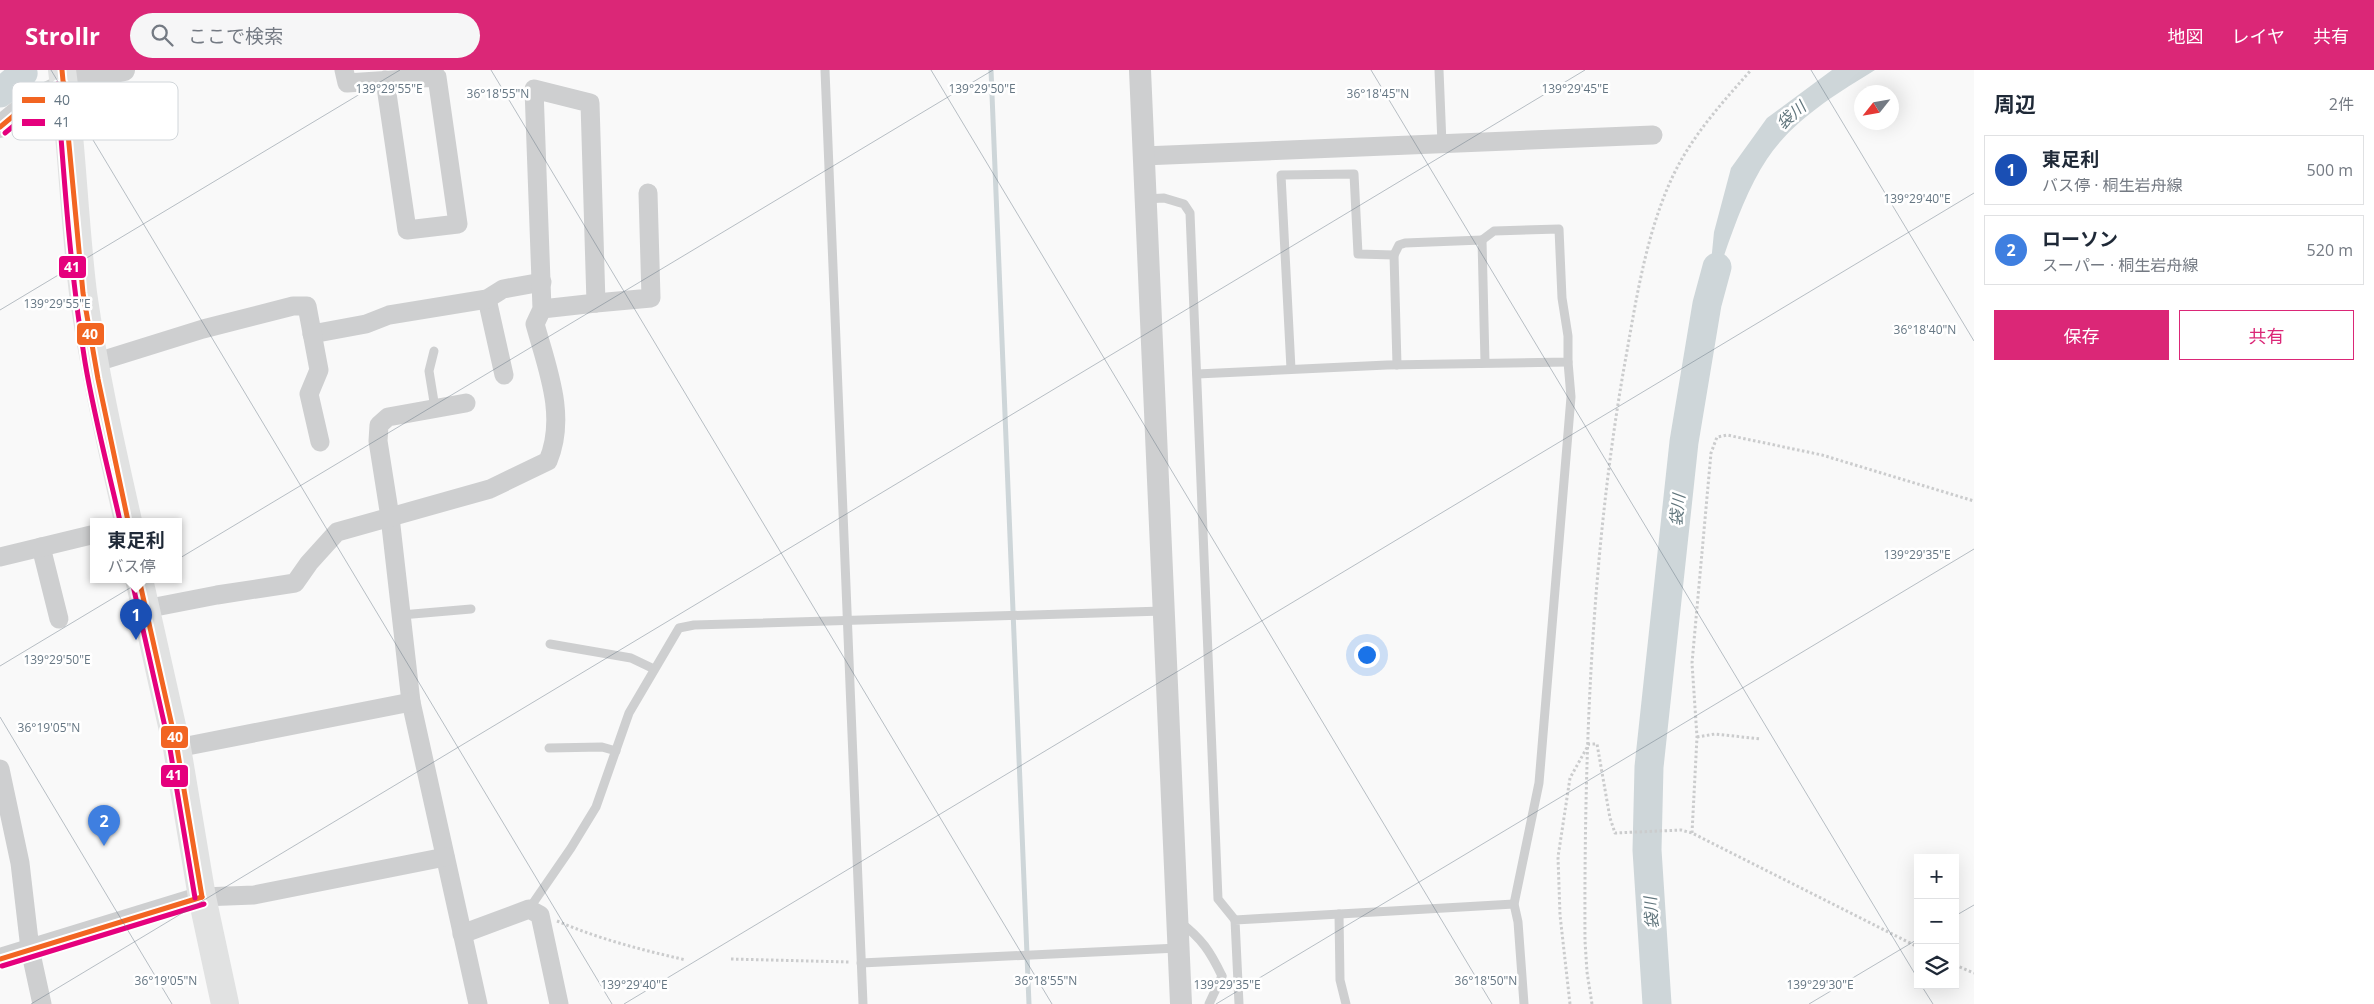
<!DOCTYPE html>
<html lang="ja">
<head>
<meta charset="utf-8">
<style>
	:root { --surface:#fff; --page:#f6f6f7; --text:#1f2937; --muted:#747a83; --line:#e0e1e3; --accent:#db2777 }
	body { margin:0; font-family:"Open Sans","Noto Sans JP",sans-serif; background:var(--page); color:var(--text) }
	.controls { position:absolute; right:15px; bottom:15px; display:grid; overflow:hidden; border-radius:0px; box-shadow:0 5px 20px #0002 }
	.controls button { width:45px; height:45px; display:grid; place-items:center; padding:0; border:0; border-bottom:1px solid var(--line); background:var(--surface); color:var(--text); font:25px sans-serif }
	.compass { position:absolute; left:1854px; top:15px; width:45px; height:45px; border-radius:50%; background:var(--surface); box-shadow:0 5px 20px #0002; rotate:239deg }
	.you { position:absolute; left:1366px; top:584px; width:18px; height:18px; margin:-12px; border:4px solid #fff; border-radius:50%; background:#1a73e8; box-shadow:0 0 0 8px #1a73e833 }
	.badge { display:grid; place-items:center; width:32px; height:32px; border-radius:50%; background:var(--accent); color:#fff; font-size:16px; font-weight:700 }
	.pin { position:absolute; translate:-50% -41px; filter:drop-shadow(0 1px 2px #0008) }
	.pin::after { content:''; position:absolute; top:26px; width:18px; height:15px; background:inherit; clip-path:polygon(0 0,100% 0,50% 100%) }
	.popup { position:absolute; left:90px; top:448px; width:92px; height:65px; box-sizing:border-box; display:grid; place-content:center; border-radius:0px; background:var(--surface); filter:drop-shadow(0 1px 4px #0005); font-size:16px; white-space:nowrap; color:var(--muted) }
	.popup b { font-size:19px; color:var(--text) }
	.popup::after { content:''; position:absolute; left:50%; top:100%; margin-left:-10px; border:10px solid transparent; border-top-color:var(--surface) }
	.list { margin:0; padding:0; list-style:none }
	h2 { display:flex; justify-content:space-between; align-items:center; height:65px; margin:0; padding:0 20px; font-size:21px }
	h2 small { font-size:16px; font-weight:400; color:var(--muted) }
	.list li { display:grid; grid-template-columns:32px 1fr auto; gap:15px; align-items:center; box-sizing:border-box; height:70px; margin:0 10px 10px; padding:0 10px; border:1px solid var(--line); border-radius:0px }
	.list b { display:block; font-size:19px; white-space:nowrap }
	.list p { margin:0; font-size:16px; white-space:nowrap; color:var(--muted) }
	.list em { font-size:16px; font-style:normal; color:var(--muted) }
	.actions { display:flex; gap:10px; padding:15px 20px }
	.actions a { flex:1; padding:11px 0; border:1px solid var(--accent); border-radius:0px; text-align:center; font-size:18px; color:var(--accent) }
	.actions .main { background:var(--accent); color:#fff }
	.icon { flex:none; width:28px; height:28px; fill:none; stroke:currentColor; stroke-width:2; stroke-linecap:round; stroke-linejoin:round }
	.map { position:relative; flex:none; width:1974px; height:934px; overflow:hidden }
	header { display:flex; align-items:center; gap:30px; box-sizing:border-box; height:70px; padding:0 25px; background:var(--accent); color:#fff }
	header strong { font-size:24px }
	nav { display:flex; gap:28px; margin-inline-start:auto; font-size:18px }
	.search { width:350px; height:45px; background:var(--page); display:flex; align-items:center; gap:12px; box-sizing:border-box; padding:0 18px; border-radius:28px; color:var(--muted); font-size:19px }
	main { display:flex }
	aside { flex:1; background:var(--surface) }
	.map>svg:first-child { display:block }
	.water { fill:#ced6d9 }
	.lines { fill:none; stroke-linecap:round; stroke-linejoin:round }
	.stream { stroke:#ced6d9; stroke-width:5 }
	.river { stroke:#ced6d9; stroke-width:29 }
	.path { stroke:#cbcccd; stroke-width:3; stroke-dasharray:2.5 2.5; stroke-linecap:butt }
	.service { stroke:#cecfd0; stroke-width:9 }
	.minor { stroke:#cecfd0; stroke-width:19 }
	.tertiary { stroke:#cecfd0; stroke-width:22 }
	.primary { stroke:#e1e2e2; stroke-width:28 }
	.bus-1-casing { stroke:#fff; stroke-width:9 }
	.bus-2-casing { stroke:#fff; stroke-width:9 }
	.bus-1 { stroke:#f26522; stroke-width:5 }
	.bus-2 { stroke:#e5007d; stroke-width:5 }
	.ticks { fill:none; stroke:#657683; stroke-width:1; stroke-opacity:0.45 }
	.labels { text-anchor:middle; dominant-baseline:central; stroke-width:5; stroke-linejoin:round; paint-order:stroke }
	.water-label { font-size:16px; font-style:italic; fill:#60757c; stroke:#fff }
	.key { fill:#fff; stroke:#d1d6da; stroke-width:1 }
	.key-label { font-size:14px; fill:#657683 }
	.ticks-label { font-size:12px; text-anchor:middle; fill:#657683; stroke:#fff; stroke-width:5; stroke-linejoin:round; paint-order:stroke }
	.line-badge { stroke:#fff; stroke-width:2 }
	.badge-label { font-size:14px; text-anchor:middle; font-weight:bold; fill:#fff }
</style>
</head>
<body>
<header>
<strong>Strollr</strong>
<div class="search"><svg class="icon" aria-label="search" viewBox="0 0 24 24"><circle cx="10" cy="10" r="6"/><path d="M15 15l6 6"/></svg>ここで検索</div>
<nav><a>地図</a><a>レイヤ</a><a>共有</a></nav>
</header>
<main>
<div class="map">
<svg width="1974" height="934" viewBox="0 0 1974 934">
	<rect width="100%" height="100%" fill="#f9f9f9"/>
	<path class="water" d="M1832,0H1875C1836,24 1793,50 1767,89C1740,129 1724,189 1707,234L1714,162L1731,98L1767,48Z"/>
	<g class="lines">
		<polyline class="stream" points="991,0 1029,934"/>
		<g class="river">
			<polyline points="0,23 23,3 22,0"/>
			<polyline points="1657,934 1647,780 1649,697 1684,372 1707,234 1717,197"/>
		</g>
		<g class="path">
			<polyline points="1697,667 1715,664 1761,669"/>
			<polyline points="1692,763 1697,667 1692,593 1711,383 1717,367 1727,365 1822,385 1974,431"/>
			<path d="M557,851C599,869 642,880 686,890"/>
			<polyline points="731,889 850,892"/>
			<polyline points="1955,895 1974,903"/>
			<polyline points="1570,934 1560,845 1558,787 1570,708 1589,674 1597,674 1610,748 1615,763 1681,760 1692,763 1918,877"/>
			<path d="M1592,934L1587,902L1585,871C1584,677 1592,472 1627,281C1637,224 1647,163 1671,110C1690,68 1721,34 1751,0"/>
		</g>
		<g class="service">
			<polyline points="825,0 863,934"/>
			<polyline points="1439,0 1442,74"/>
			<polyline points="1145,129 1164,128 1184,134 1190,143 1218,829 1235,850"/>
			<polyline points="1394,185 1397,295"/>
			<polyline points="434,281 429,301 435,338"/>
			<polyline points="1291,299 1281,105 1354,104 1358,184 1394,185 1399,175 1405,173 1482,170 1485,292"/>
			<polyline points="1197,304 1387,295 1568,292 1568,266 1562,228 1559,159 1494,161 1482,170"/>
			<polyline points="401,545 471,539"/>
			<polyline points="550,574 631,588 654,599"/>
			<polyline points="549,678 602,677 616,681"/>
			<polyline points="529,839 571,778 596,737 629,643 679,558 694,555 1163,541"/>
			<polyline points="1339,844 1340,910 1346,934"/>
			<path d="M1180,852C1202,869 1210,881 1222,906"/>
			<polyline points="861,893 1178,878"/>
			<polyline points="1209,934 1222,906"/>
			<polyline points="1239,934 1235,850 1514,834"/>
			<polyline points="1524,934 1518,852 1514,834 1539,713 1571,327 1568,292"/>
		</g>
		<g class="minor">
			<polyline points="344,0 347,13 437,7 458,154 407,160 385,10"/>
			<polyline points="1143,86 1653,65"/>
			<polyline points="487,229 504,305"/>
			<polyline points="596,233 651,228 648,123"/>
			<polyline points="312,264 366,254 389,245 487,229 503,219 542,212"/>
			<polyline points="94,293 203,259 293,236 307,236 319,300 309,324 320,372"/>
			<polyline points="466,333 388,347 379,355 378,371 390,447 411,632 478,934"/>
			<polyline points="41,477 59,549"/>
			<polyline points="0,487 91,465"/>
			<path d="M145,539L217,525L295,513L309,493L337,462L490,419L548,391C567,346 547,298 535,254L542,239L534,19L590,33L596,233L542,239"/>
			<polyline points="177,678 411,632"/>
			<polyline points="0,699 20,793 30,879 42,934"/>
			<polyline points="202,827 254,825 445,787"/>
			<polyline points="462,864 529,839 540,845 559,934"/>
		</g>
		<g class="tertiary">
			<polyline points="1140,0 1181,934"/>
			<path d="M0,57C43,16 69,12 124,0"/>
			<polyline points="0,889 202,827"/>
		</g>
		<g class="primary">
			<path d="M62,0C72,74 74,149 83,223C94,300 111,376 128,451"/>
			<polyline points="139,509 177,678 202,827 225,934"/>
		</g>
		<defs>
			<g id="bus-1">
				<polyline points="62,0 83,223 98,309 128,451"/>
				<polyline points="0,57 30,32 64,13"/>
				<polyline points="139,509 177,678 202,827"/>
				<polyline points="0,889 202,827"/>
			</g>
			<g id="bus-2">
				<path d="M57,14C64,107 70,200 85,292C94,346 108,398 120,451"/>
				<polyline points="5,63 34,39 67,20"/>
				<polyline points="132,511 170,679 195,828"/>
				<polyline points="2,896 204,834"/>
			</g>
		</defs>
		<use href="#bus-1" class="bus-1-casing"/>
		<use href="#bus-2" class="bus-2-casing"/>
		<use href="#bus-1" class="bus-1"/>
		<use href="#bus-2" class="bus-2"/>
	</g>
	<path class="ticks" d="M51,0L612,934M491,0L1052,934M931,0L1492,934M1371,0L1918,909M1811,0L1974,271M0,240L400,0M0,596L993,0M0,647L172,934M1955,846L1974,835M1921,915L1933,934M31,934L1585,0M624,934L1974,123M1216,934L1974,479M1809,934L1918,869"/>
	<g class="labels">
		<g class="water-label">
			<text transform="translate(1791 45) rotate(-41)">袋川</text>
			<text transform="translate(1677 440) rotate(-84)">袋川</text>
			<text transform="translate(1651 843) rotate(-94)">袋川</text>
		</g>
	</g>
	<rect x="12" y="12" width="166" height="58" rx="8" class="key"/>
	<rect x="22" y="27" width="23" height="6" fill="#f26522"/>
	<rect x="22" y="49" width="23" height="7" fill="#e5007d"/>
	<g class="key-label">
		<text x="54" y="35">40</text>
		<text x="54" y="57">41</text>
	</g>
	<g class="ticks-label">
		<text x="1575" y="23">139°29'45"E</text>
		<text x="389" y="23">139°29'55"E</text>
		<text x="982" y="23">139°29'50"E</text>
		<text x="498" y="28">36°18'55"N</text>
		<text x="1378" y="28">36°18'45"N</text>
		<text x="1917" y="133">139°29'40"E</text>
		<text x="57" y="238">139°29'55"E</text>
		<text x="1925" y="264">36°18'40"N</text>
		<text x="1917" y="489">139°29'35"E</text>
		<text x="57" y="594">139°29'50"E</text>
		<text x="49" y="662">36°19'05"N</text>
		<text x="166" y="915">36°19'05"N</text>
		<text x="1046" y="915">36°18'55"N</text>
		<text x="1486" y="915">36°18'50"N</text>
		<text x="634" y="919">139°29'40"E</text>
		<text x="1227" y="919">139°29'35"E</text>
		<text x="1820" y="919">139°29'30"E</text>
	</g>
	<g class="line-badge">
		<rect x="58" y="185" width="29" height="24" rx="5" fill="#e5007d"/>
		<rect x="76" y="252" width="29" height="24" rx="5" fill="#f26522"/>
		<rect x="160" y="655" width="29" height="24" rx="5" fill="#f26522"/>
		<rect x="160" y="694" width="29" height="24" rx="5" fill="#e5007d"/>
	</g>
	<g class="badge-label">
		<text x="72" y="202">41</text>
		<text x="90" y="269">40</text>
		<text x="175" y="672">40</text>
		<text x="174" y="710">41</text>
	</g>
</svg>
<div class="controls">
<button>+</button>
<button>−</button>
<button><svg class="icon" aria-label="layers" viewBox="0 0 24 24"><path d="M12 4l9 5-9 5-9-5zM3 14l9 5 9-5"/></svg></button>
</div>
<svg class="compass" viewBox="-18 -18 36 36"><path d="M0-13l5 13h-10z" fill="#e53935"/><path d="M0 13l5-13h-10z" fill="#747a83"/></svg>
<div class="you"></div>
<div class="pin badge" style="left:136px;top:570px;background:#1a4fb4">1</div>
<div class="popup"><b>東足利</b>バス停</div>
<div class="pin badge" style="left:104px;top:776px;background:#3f7fe0">2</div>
</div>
<aside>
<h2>周辺<small>2件</small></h2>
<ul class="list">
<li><span class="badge" style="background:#1a4fb4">1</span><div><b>東足利</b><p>バス停 · 桐生岩舟線</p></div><em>500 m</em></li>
<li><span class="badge" style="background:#3f7fe0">2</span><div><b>ローソン</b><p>スーパー · 桐生岩舟線</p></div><em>520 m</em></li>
</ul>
<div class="actions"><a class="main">保存</a><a>共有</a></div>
</aside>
</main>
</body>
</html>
